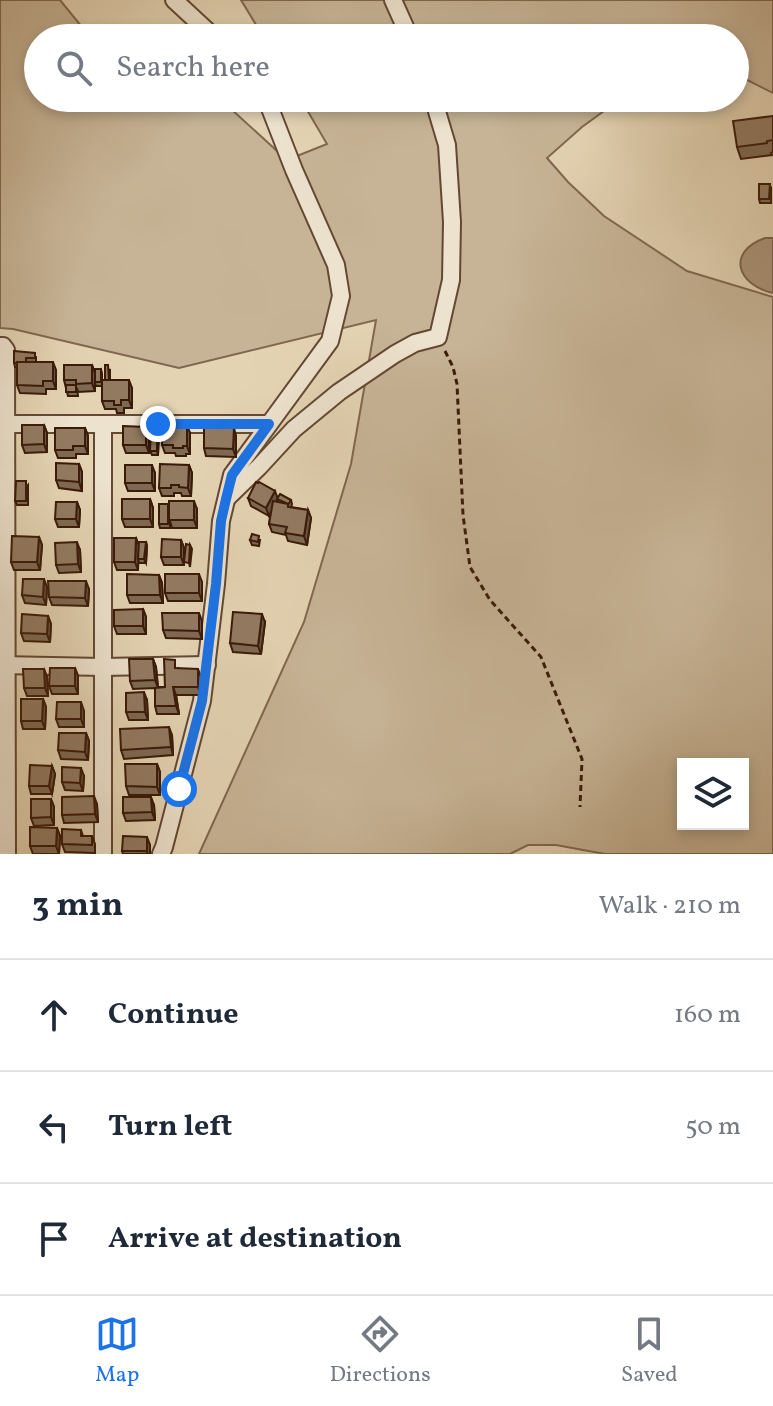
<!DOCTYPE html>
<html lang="en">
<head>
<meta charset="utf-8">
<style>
	:root { --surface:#fff; --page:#f6f6f7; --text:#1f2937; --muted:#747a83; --line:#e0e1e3; --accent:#1a73e8 }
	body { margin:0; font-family:Vollkorn,serif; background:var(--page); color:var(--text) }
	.controls { position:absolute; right:24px; bottom:24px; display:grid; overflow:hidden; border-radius:0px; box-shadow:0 4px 12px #0003 }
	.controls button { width:72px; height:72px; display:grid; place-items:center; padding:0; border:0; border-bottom:2px solid var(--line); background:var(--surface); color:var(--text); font:40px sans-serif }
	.stop { position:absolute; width:24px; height:24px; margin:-18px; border:6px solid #1a73e8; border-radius:50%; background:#fff }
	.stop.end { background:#1a73e8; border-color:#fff; box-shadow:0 2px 8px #0008 }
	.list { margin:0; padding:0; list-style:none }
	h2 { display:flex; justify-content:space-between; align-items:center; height:104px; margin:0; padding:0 32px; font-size:34px }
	h2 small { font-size:26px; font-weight:400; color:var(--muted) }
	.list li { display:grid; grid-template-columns:52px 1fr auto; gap:24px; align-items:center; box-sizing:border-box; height:112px; padding:0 32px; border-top:2px solid var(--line) }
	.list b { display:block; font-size:30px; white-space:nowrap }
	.list em { font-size:26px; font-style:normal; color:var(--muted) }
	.icon { flex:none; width:44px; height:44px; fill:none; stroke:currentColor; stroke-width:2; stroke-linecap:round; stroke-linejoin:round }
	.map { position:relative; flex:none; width:773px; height:854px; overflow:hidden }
	.search { position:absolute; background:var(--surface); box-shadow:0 4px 12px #0003; left:24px; right:24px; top:24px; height:88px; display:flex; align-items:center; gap:20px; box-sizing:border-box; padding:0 28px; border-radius:44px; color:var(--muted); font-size:30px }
	.sheet { height:440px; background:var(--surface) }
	nav { display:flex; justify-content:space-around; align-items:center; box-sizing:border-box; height:112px; border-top:2px solid var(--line); background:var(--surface); font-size:22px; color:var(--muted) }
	nav a { display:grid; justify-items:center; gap:4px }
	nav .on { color:var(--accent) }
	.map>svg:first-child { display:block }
	.green { fill:#c7b496; stroke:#80674f; stroke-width:2; fill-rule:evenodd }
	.water { fill:#aa9479; stroke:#7d634c; stroke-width:2 }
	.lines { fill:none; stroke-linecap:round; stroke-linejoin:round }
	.minor-casing { stroke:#644833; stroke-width:20 }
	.path { stroke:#3a1a08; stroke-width:3; stroke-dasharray:6 4; stroke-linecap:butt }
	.minor { stroke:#ede2ce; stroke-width:16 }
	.wall { fill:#7e6953; stroke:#3a1a08; stroke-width:2 }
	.shaded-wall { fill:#654; stroke:#3a1a08; stroke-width:2 }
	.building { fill:#927a61; stroke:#3a1a08; stroke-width:2 }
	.route { stroke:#1a73e8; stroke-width:10 }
</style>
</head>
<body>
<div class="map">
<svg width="773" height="854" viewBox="0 0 773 854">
	<rect width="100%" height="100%" fill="#e4d3b3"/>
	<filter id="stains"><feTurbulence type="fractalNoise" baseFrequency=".0025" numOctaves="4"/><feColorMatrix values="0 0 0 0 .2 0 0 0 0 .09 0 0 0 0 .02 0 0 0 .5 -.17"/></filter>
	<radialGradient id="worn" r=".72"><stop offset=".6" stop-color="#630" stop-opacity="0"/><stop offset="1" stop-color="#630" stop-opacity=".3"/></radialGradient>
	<g class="green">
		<path d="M0,0H60L91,38H38V98H219L287,160L327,144L300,98H616L608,108L582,127L547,158L568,182L604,216L687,271L773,297V854H605L556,845H528L510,854H199L304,622L351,464L376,320L179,368L13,329L0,328ZM683,764H743V824H683Z"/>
		<polygon points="241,0 773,0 773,93 735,74 735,38 264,38"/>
	</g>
	<path class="water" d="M765,238H773V293C737,285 726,252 765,238Z"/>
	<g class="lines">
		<defs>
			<g id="minor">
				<polyline points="174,0 215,38"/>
				<polyline points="393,0 410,38"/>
				<polyline points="0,346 3,346 6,350 7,854"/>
				<polyline points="0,424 269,424"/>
				<polyline points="103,424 103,854"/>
				<polyline points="228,497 259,467 294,429 339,392 395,354 415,343 438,337 451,280 452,222 447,145 433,98"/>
				<polyline points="0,665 103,667 207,665"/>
				<polyline points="161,854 164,847 202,701 216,584 221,521 232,475 330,341 341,296 336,265 294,170 266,98"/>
			</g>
		</defs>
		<use href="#minor" class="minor-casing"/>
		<polyline class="path" points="445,351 453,367 457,384 463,515 470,567 490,600 541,657 582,759 580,807"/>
		<use href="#minor" class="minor"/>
	</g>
	<g class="wall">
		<polygon points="773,116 773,152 771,153 772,155 741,159 737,147"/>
		<polygon points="771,188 771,203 760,203 759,199"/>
		<polygon points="14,351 36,357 36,362 56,370 56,389 46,389 46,394 20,393 17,385 17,367 15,367 14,363"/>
		<polygon points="92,365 95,373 101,369 102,373 102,380 105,380 110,369 110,380 132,388 132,408 124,408 124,413 117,413 116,409 105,409 102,401 102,386 96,386 95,383 95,391 78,392 77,388 78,396 68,396 64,380"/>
		<polygon points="44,425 47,433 47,452 25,453 22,445"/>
		<polygon points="85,428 88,436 88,454 76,454 76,458 58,458 55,450"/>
		<polygon points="159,432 158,455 152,455 150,451"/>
		<polygon points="190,433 190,454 186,454 186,456 176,456 175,453 165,453 162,445"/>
		<polygon points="149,435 149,453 126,453 123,445"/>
		<polygon points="236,436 236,457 206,456 204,448"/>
		<polygon points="79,464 82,472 82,491 59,488 56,480"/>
		<polygon points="189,465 192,473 191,496 182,496 181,493 174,493 174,496 162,496 159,488"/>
		<polygon points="155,473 155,491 128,491 125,483"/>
		<polygon points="28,485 28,505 17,505 15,501"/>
		<polygon points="278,497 291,500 292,504 291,507 308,510 311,518 307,545 288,541 286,535 272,532 269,524 271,513 269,516 251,506 248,498"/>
		<polygon points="150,499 153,508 153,527 125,527 122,519"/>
		<polygon points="77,502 80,510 79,527 58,527 55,519"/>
		<polygon points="197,509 197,528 172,528 170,521 170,528 160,528 159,524"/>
		<polygon points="39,537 42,545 40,570 14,570 11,562"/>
		<polygon points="136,538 139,546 146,542 147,546 146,563 139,563 138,560 138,570 117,570 114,562"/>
		<polygon points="181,540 184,548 184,565 164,565 161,557"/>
		<polygon points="250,540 260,540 259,546 252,545"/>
		<polygon points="80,550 81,572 59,573 56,565"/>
		<polygon points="159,575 162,583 163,603 130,603 127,595"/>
		<polygon points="202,582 202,601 168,601 165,593"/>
		<polygon points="47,587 46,605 25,603 22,595"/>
		<polygon points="89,589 88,606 52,605 49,597"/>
		<polygon points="143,609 146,617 146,634 117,634 114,626"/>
		<polygon points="48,616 51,624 50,642 24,641 21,633"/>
		<polygon points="202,621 202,639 166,638 163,630"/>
		<polygon points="265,622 261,654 233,652 230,643"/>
		<polygon points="153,659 156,667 158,687 165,687 178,668 201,677 201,695 176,695 179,714 157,714 155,706 155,688 133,689 130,681"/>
		<polygon points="75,668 78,676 78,694 52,694 49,686"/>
		<polygon points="44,669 47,677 48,696 27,696 24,688"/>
		<polygon points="43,699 46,707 45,729 23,729 21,721"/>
		<polygon points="147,700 148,720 129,720 126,712"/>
		<polygon points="84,711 84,727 59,727 56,719"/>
		<polygon points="86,733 89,741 88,760 61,759 58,750"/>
		<polygon points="172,735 173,755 124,759 121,750"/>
		<polygon points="157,764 160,772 160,795 129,795 126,786"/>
		<polygon points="52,766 55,774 52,794 31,794 29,786"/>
		<polygon points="84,776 83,791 65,790 62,782"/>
		<polygon points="51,799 54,807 54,825 34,826 31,818"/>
		<polygon points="97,804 98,822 64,823 62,815"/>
		<polygon points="154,805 155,820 126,821 123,813"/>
		<polygon points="57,828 60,836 59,854 33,854 30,846"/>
		<polygon points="81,830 83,836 92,836 95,844 95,853 65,852 62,844"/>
		<polygon points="150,845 150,854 123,854 122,851"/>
	</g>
	<g class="shaded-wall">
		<polygon points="53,362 56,370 56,389 53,381"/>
		<polygon points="92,365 95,373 95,391 92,383"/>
		<polygon points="129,380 132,388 132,408 129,400"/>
		<polygon points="44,425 47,433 47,452 44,444"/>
		<polygon points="187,425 190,433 190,454 187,446"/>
		<polygon points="146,427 149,435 149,453 146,445"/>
		<polygon points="85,428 88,436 88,454 85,446"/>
		<polygon points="157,428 159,432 158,455 157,451"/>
		<polygon points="234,428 236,436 236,457 233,449"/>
		<polygon points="79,464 82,472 82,491 79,482"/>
		<polygon points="152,465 155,473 155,491 152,483"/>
		<polygon points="189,465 192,473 191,496 188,488"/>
		<polygon points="275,491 278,499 269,516 266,508"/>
		<polygon points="150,499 153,508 153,527 150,519"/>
		<polygon points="194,501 197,509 197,528 194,520"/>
		<polygon points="77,502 80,510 79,527 76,519"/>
		<polygon points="308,510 311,518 307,545 304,536"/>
		<polygon points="39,537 42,545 40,570 37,562"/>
		<polygon points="136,538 139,546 138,570 135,562"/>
		<polygon points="181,540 184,548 184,565 181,557"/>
		<polygon points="77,542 80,550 81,572 78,564"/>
		<polygon points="146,542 147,546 146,563 144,559"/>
		<polygon points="190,545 192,549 190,567 189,563"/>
		<polygon points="199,574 202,582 202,601 199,593"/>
		<polygon points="159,575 162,583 163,603 160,595"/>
		<polygon points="44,579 47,587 46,605 43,597"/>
		<polygon points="86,581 89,589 88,606 85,598"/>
		<polygon points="143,609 146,617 146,634 143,626"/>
		<polygon points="199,613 202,621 202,639 199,631"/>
		<polygon points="262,614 265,622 261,654 258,646"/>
		<polygon points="48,616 51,624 50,642 47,634"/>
		<polygon points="153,659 156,667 158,688 155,680"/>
		<polygon points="75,668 78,676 78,694 75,686"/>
		<polygon points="44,669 47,677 48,696 45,688"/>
		<polygon points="198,669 201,677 201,695 198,687"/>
		<polygon points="173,687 176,695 179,714 176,706"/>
		<polygon points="144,692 147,700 148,720 145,712"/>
		<polygon points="43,699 46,707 45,729 42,721"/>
		<polygon points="81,702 84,711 84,727 81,719"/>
		<polygon points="169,727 172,735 173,755 171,747"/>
		<polygon points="86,733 89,741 88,760 85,752"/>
		<polygon points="157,764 160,772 160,795 157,787"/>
		<polygon points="52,766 55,774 52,794 49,786"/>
		<polygon points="81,768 84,776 83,791 80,783"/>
		<polygon points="94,796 97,804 98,822 95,814"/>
		<polygon points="151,797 154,805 155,820 152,812"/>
		<polygon points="51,799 54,807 54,825 51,817"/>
		<polygon points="57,828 60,836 59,854 56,846"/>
		<polygon points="147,837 150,845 150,854 147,854"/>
	</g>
	<g class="building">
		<polygon points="773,116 773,140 767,141 767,143 737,147 733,121"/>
		<polygon points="759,184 770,184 769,199 759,199"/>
		<polygon points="14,351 35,353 35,358 26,358 26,362 17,362 17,363 14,363"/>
		<polygon points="17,362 53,362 53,381 43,381 43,386 17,385"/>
		<polygon points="64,365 92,365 92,383 76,384 76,380 64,380"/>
		<polygon points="105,365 108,365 109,380 105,380"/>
		<rect x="95" y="369" width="6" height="13"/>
		<polygon points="102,380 129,380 129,400 121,400 121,405 114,405 114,401 102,401"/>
		<rect x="66" y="385" width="10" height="7"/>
		<polygon points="162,424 187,425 187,446 183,446 183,448 173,448 173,445 162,445"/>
		<polygon points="22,425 44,425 44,444 22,445"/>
		<polygon points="123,426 146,427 146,445 123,445"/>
		<polygon points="204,427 234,428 233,449 204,448"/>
		<polygon points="55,428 85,428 85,446 73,446 73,450 55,450"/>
		<polygon points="151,428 157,428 157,451 150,451"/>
		<polygon points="56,463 79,464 79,482 56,480"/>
		<polygon points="160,464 189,465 188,488 179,487 179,485 171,485 171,488 159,488"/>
		<rect x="125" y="465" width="27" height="18"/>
		<polygon points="16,481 26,481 26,501 15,501"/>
		<polygon points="256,482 258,483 259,482 275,491 266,508 248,498"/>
		<polygon points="280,494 291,500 288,505 288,504 277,499"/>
		<rect x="122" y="499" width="28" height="20"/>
		<rect x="169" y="501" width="25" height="19"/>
		<polygon points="273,501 288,504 288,507 308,510 304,536 285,533 287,527 269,524"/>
		<polygon points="56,502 77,502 76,519 55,519"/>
		<rect x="159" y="504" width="9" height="20"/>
		<polygon points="252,534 259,536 258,542 250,540"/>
		<polygon points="12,536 39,537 37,562 11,562"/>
		<polygon points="114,538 136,538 135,562 114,562"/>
		<polygon points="162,539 181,540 181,557 161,557"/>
		<polygon points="77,542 78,564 56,565 55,543"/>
		<polygon points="139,542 146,542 144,559 138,559"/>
		<polygon points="186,544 190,545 189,563 184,562"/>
		<polygon points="127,574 159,575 160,595 127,595"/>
		<rect x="165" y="574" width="34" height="19"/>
		<polygon points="23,579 44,579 43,597 22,595"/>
		<polygon points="48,581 86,581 85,598 49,597"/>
		<polygon points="143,609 143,626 114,626 114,610"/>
		<polygon points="233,612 262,614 258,646 230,643"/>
		<polygon points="162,613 199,613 199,631 163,630"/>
		<polygon points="22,614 48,616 47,634 21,633"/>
		<polygon points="129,659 153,659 155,680 130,681"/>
		<polygon points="164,659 175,660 175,668 198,669 198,687 173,687 176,706 155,706 155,688 165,687"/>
		<polygon points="50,668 75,668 75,686 49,686"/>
		<polygon points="23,669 44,669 45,688 24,688"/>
		<polygon points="144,692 145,712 126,712 126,693"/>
		<polygon points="21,699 43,699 42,721 21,721"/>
		<polygon points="57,702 81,702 81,719 56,719"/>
		<polygon points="169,727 171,747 121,750 120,729"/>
		<polygon points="59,733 86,733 85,752 58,750"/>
		<polygon points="125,764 157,764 157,787 126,786"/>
		<polygon points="30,765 52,766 49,786 29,786"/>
		<polygon points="62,767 81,768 80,783 62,782"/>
		<polygon points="94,796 95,814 62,815 62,797"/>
		<polygon points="123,797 151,797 152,812 123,813"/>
		<polygon points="31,799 51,799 51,817 31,818"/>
		<polygon points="30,827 57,828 56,846 30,846"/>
		<polygon points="62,829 81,830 81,836 92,836 92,845 62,844"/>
		<polygon points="123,836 147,837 147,851 122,851"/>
	</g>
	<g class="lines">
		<polyline class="route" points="158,424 269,424 232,475 226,499 221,521 216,584 202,701 179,789"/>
	</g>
	<rect width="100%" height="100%" filter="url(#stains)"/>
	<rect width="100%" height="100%" fill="url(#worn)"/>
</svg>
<div class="controls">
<button><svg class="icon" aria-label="layers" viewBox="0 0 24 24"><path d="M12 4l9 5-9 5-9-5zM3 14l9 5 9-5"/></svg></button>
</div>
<div class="stop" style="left:179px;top:789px"></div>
<div class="stop end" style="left:158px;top:424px"></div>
<div class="search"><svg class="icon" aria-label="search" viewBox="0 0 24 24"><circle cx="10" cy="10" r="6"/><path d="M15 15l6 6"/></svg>Search here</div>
</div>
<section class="sheet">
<h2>3 min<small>Walk · 210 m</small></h2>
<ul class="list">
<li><svg class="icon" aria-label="ahead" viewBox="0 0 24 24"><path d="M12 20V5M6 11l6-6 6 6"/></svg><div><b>Continue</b></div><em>160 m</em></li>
<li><svg class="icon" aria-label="left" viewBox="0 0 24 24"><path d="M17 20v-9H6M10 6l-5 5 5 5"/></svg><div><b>Turn left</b></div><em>50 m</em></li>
<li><svg class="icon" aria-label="arrive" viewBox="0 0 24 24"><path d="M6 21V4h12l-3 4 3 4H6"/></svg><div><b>Arrive at destination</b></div></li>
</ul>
</section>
<nav>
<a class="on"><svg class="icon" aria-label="map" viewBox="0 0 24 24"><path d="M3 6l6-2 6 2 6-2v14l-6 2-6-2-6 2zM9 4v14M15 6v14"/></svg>Map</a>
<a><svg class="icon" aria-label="directions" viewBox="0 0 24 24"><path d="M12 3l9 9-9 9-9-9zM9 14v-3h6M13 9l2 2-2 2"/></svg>Directions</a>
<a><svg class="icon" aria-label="saved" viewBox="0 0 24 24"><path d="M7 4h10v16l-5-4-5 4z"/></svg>Saved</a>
</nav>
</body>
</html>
